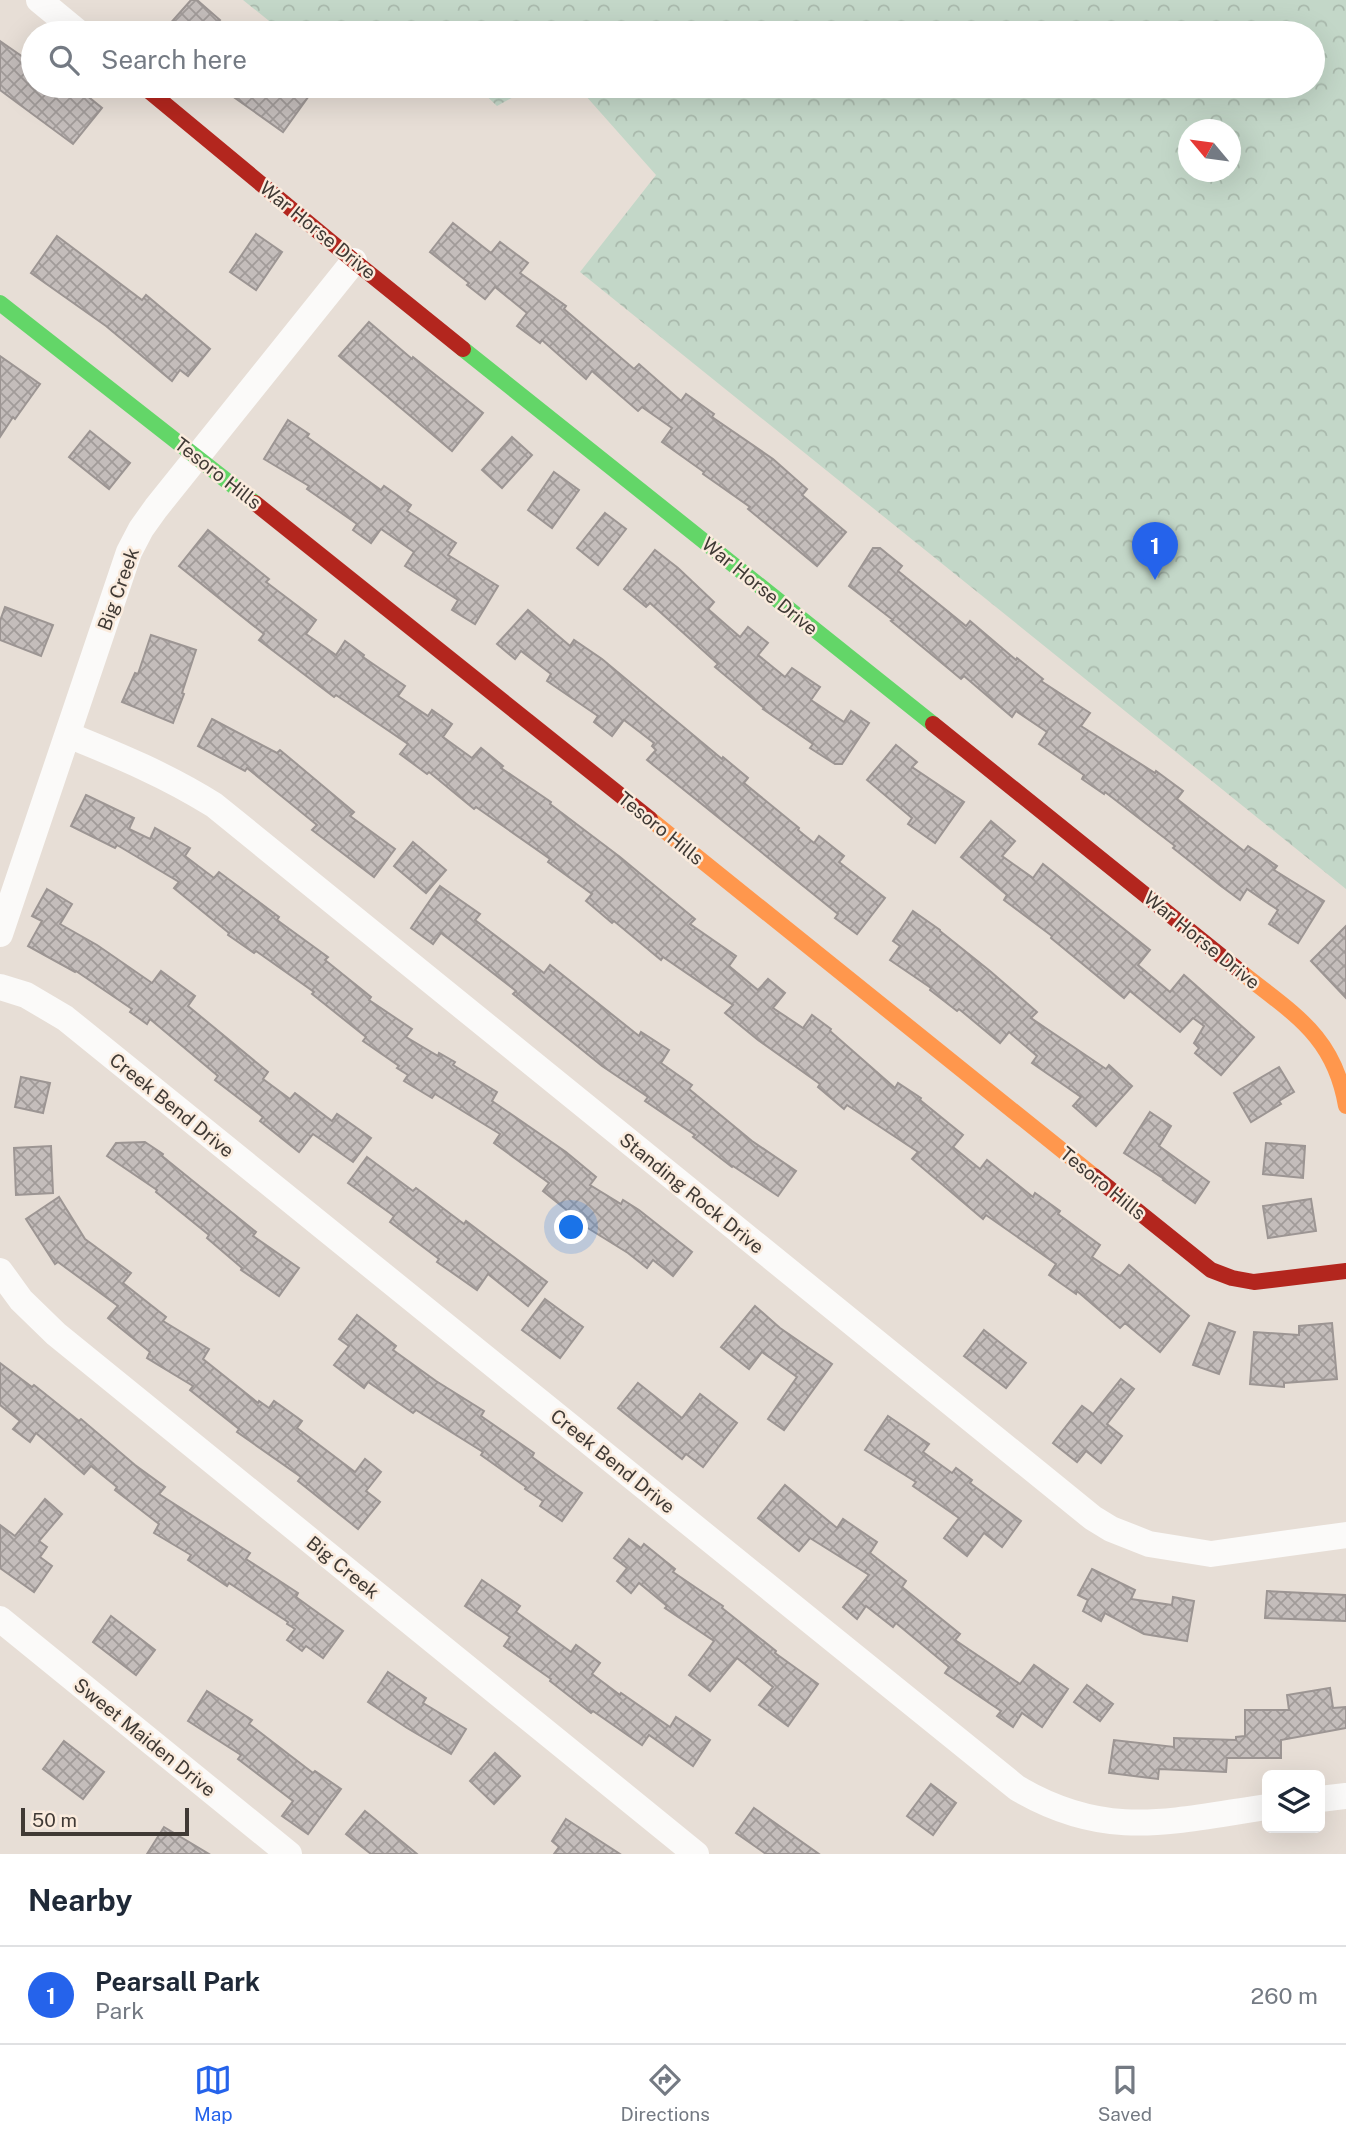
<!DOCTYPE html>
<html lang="en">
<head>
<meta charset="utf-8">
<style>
	:root { --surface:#fff; --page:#f6f6f7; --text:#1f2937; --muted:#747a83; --line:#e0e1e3; --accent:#2563eb }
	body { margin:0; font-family:"Public Sans",sans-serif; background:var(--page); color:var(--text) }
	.controls { position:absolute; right:21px; bottom:21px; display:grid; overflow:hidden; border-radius:10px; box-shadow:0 7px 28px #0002 }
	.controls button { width:63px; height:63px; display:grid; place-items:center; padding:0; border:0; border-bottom:2px solid var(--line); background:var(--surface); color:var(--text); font:35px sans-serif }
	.compass { position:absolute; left:1178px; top:119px; width:63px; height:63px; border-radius:50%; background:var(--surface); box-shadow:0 7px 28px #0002; rotate:299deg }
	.scale { position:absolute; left:21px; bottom:18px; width:168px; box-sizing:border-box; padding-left:7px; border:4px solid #403a35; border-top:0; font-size:19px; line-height:24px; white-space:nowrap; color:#403a35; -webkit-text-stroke:5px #faebdd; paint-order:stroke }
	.you { position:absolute; left:572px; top:1228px; width:24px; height:24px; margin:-18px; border:5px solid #fff; border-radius:50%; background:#1a73e8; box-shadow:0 0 0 10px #1a73e833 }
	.badge { display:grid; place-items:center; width:46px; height:46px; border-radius:50%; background:var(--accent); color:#fff; font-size:23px; font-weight:700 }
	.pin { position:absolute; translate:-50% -58px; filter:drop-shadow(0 2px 4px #0008) }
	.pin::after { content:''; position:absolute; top:37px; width:24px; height:21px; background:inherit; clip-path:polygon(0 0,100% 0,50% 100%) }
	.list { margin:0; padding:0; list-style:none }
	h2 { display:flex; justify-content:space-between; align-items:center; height:91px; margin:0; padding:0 28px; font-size:30px }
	h2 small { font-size:23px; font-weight:400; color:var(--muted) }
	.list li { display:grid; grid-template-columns:46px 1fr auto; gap:21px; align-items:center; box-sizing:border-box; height:98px; padding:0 28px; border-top:2px solid var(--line) }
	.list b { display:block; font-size:26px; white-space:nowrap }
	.list p { margin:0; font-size:23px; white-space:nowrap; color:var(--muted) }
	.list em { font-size:23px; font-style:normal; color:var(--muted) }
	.icon { flex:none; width:38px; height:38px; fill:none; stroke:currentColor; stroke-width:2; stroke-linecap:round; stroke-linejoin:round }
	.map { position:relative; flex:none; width:1346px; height:1854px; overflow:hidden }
	.search { position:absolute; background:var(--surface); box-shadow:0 7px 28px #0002; left:21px; right:21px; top:21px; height:77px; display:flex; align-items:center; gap:18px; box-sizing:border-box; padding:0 24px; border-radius:38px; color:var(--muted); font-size:26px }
	.sheet { height:189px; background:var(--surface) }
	nav { display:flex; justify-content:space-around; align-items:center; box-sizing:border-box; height:98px; border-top:2px solid var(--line); background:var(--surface); font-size:19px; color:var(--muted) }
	nav a { display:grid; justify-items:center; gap:4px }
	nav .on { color:var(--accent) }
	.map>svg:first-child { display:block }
	.park { fill:url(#park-crowns); fill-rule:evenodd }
	.building { fill:url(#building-cross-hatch); stroke:#9c9593; stroke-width:2 }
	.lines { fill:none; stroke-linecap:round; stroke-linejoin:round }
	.street { stroke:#fbfaf9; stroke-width:26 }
	.fast { stroke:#63d668; stroke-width:16 }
	.slow { stroke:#ff974d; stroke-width:16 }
	.jam { stroke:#b3261e; stroke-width:16 }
	.labels { text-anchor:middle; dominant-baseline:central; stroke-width:5; stroke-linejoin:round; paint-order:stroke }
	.street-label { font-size:19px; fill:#403a35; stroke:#faebdd }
</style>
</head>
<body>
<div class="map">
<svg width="1346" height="1854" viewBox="0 0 1346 1854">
	<defs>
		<pattern id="park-crowns" width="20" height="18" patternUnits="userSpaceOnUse" patternTransform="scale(1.75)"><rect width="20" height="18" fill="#c3d7c8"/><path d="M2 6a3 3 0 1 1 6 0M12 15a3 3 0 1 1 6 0" fill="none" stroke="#a9b9ac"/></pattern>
		<pattern id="building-cross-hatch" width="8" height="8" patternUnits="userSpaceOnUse" patternTransform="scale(1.75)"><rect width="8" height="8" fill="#c4bdbb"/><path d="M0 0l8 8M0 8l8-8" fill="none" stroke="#a19b99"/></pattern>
	</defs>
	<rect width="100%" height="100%" fill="#e7ded6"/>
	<g class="park">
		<path d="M243,0H1346V889L580,272L656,175L577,86H1313V33H420L417,31L415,33H284ZM1188,130H1230V172H1188Z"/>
		<polygon points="476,86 533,86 497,106"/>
	</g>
	<g class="building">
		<polygon points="191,0 197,0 220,20 208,33 183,33 168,26"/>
		<polygon points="0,41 33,64 33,86 75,86 102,108 73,144 0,90"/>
		<polygon points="218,86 316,86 283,132"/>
		<polygon points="453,223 491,253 500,242 528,263 520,273 566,306 564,309 634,369 639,364 681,401 686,394 714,414 712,417 773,459 807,489 802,495 846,532 817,566 748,509 750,507 703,474 704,472 662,442 672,428 642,407 638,411 592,371 586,379 542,340 540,343 517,326 527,313 495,287 485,299 467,285 469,283 430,252"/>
		<polygon points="256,234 282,252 256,290 230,272"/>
		<polygon points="57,236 142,300 146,295 210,349 188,376 180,370 172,381 106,326 31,273"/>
		<polygon points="369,322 412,359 413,357 483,413 452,451 339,356"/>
		<polygon points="0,356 40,384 15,419 13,417 0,437"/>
		<polygon points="288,420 309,434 307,437 381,490 384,486 411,505 407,511 456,543 448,555 498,586 475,624 452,610 458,600 405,566 414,552 381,529 371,543 353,530 357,524 307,489 309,486 264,459"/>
		<polygon points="90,431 130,463 109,489 69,457"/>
		<polygon points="512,437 532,455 502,488 482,470"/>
		<polygon points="554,472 579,490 552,528 528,510"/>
		<polygon points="605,513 626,529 598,565 577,548"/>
		<polygon points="208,530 269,579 266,582 316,620 306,634 336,655 345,641 364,655 363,657 405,686 398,696 428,716 432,710 452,724 443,737 472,758 481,748 503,766 501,768 551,802 550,804 620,857 695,919 690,924 736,956 729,966 758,990 768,979 785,993 773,1008 803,1028 812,1015 831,1029 830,1031 895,1088 898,1083 921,1098 920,1100 963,1135 953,1147 980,1169 987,1160 1033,1197 1035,1193 1060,1211 1058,1214 1100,1245 1092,1257 1120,1276 1129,1265 1189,1316 1160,1352 1125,1323 1120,1328 1077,1291 1076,1294 1049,1275 1056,1264 986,1215 983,1219 912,1159 918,1152 847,1105 844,1109 818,1087 820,1084 758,1040 725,1013 733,1005 663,957 661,960 614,921 612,923 586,901 592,894 548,862 550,859 476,807 474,809 429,772 427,774 400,754 408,744 336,695 334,697 259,640 264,634 179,566"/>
		<polygon points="873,548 880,548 902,566 898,571 966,626 970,621 1016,660 1017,658 1043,679 1041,681 1090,713 1081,726 1155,773 1156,771 1183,791 1177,799 1244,851 1248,846 1277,866 1274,870 1324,901 1298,943 1269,924 1278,910 1247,889 1240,900 1221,886 1173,848 1175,846 1105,792 1104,794 1082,779 1084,775 1039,744 1047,732 1016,711 1012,717 964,676 961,679 891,621 893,620 849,586"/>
		<polygon points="655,550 678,568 714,602 708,609 740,637 748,627 768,643 758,655 785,677 792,668 820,687 811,700 844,722 851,711 869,723 842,764 835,764 810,748 813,744 763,709 764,708 715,667 718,664 650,603 646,607 624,589"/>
		<polygon points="5,607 53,625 41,656 0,640 0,621"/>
		<polygon points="528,610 570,646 574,640 602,659 722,759 723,757 748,778 744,783 799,828 798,830 814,843 819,836 844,856 839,862 885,898 857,934 835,918 838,914 647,760 656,750 652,746 654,743 624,720 612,736 594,722 598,716 547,681 551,674 521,651 515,659 497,644"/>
		<polygon points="151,635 196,650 182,693 184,694 173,723 122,702 135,673 138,674"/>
		<polygon points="212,719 277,753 280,750 354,812 350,816 395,849 374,877 312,830 317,825 247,768 245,771 198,746"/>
		<polygon points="896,745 917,762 912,767 964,802 935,843 908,824 912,818 867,780"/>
		<polygon points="86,795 134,818 129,829 150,839 155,828 190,848 185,856 214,878 219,872 279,917 277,920 328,957 325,960 371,997 369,1000 412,1029 406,1037 438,1056 439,1053 455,1062 453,1065 497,1092 492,1101 566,1152 596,1177 590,1185 621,1204 623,1200 639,1210 692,1252 673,1276 653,1260 647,1268 628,1253 578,1222 579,1220 543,1191 549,1183 494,1143 500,1134 435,1094 432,1098 404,1081 408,1075 397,1068 399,1066 363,1041 366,1037 312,994 314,992 256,951 254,953 228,935 229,933 174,888 179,882 117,845 115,848 71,826"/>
		<polygon points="991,821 1015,841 1002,856 1033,878 1043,864 1150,950 1138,965 1170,992 1184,975 1254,1037 1221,1075 1195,1053 1199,1048 1194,1043 1204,1026 1193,1018 1180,1032 1130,991 1124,998 1051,938 1052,936 1004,900 1007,895 961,857"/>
		<polygon points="413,842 446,870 426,893 394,866"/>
		<polygon points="440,886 480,914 475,920 544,973 550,965 639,1036 641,1032 669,1050 661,1063 692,1085 689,1089 752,1141 796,1171 778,1196 733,1166 732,1167 693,1137 695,1135 645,1101 648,1097 602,1066 513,994 516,991 441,933 433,944 411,928"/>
		<polygon points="47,889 72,904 60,924 97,945 152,983 161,971 195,996 188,1006 268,1072 263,1079 290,1099 295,1093 332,1121 337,1114 371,1138 353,1162 313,1134 299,1152 260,1121 263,1117 215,1080 218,1076 150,1019 147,1024 130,1012 132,1009 76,971 75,972 28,946 42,921 32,916"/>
		<polygon points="913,911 940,930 940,931 990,971 1037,1012 1031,1018 1106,1069 1109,1065 1132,1086 1096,1126 1073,1106 1081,1097 1032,1063 1037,1056 1009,1032 1000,1043 959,1009 957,1011 930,990 931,988 890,960 900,946 893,941"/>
		<polygon points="1346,926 1346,998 1311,961"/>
		<polygon points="1279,1067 1294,1092 1279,1101 1281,1104 1251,1122 1234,1093"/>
		<polygon points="21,1077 50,1083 43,1113 15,1107"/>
		<polygon points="1150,1112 1171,1126 1159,1146 1209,1182 1195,1203 1163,1180 1164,1179 1124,1153"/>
		<polygon points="145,1142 163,1154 162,1156 256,1232 253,1236 299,1268 279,1296 241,1270 242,1268 207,1238 209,1235 156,1192 157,1190 107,1156 116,1143"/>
		<polygon points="1266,1143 1305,1146 1303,1178 1263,1174"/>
		<polygon points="51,1146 53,1193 16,1195 14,1148"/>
		<polygon points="367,1157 413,1191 416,1188 464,1224 466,1221 547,1282 528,1306 488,1274 477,1290 437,1262 439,1259 390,1222 394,1216 348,1183"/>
		<polygon points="59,1197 85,1239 131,1273 123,1283 166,1317 163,1321 209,1349 203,1359 258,1403 259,1401 269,1408 274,1401 302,1421 297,1428 355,1472 365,1459 381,1472 366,1491 380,1502 358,1529 298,1481 301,1477 237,1432 239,1429 190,1390 193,1386 147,1358 150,1352 108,1318 118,1306 58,1262 55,1264 26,1219"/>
		<polygon points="1311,1199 1316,1231 1268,1238 1263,1206"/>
		<polygon points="545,1299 583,1327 560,1358 522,1330"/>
		<polygon points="755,1306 780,1328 832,1364 784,1430 768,1419 797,1377 762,1352 749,1369 721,1347"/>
		<polygon points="357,1315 396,1346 393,1350 436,1381 484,1411 481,1416 534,1453 532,1457 582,1493 562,1521 540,1506 543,1501 525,1489 526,1487 481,1455 483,1452 416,1410 413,1413 368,1382 364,1388 334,1365 349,1346 339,1339"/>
		<polygon points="1209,1323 1235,1332 1219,1374 1193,1365"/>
		<polygon points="1332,1323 1337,1379 1284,1383 1284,1387 1250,1384 1254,1332 1299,1335 1299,1326"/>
		<polygon points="984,1330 1026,1363 1006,1388 964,1356"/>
		<polygon points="0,1363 32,1387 34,1385 79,1421 81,1419 135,1465 165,1487 159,1494 250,1553 246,1559 298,1593 296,1597 343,1631 323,1658 306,1646 302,1651 287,1640 295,1629 287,1624 288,1622 229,1583 227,1586 188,1560 191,1555 154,1533 159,1524 115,1490 117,1487 91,1466 84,1474 36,1433 30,1442 13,1429 20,1421 0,1405"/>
		<polygon points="1121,1379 1134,1389 1107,1424 1122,1436 1101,1463 1086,1451 1077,1462 1053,1443 1082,1406 1093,1414"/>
		<polygon points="638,1383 682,1418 700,1394 737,1423 703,1467 686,1454 682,1459 618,1408"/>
		<polygon points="888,1416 929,1444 923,1452 952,1473 956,1468 972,1480 970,1483 1021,1521 1002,1547 984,1533 967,1556 944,1538 959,1518 913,1486 916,1482 865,1450"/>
		<polygon points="785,1485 837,1528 843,1519 877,1542 870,1553 906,1581 902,1587 960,1634 955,1640 1020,1684 1034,1665 1068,1689 1042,1727 1022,1713 1013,1727 997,1716 1001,1711 945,1673 949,1667 896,1623 893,1627 866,1606 857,1619 843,1607 869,1575 810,1538 799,1551 758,1518"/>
		<polygon points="45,1499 62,1514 39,1541 47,1547 40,1557 52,1566 34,1592 0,1568 0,1525 15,1536"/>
		<polygon points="629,1539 641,1548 644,1544 675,1569 673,1572 723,1606 722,1608 776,1651 775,1653 818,1684 788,1726 759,1705 773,1687 737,1658 710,1691 689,1675 714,1641 665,1608 667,1606 639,1583 631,1593 617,1581 627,1568 614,1558"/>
		<polygon points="1092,1569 1135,1590 1131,1599 1172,1605 1173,1597 1194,1601 1187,1641 1144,1634 1105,1613 1101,1621 1083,1611 1088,1600 1078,1595"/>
		<polygon points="482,1580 520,1606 516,1612 571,1652 576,1645 600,1663 592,1674 620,1695 621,1693 670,1727 676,1717 710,1740 693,1766 649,1735 642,1745 593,1711 591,1713 550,1681 551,1679 504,1646 510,1637 465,1606"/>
		<polygon points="1267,1591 1346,1595 1346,1621 1265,1618"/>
		<polygon points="111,1616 155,1650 136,1675 93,1642"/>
		<polygon points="388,1672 426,1698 423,1703 466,1729 451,1754 407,1728 368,1702"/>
		<polygon points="1087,1685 1113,1704 1100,1721 1074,1702"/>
		<polygon points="1330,1688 1333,1708 1346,1707 1346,1728 1281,1740 1281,1758 1227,1758 1226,1772 1159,1769 1158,1779 1109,1773 1114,1740 1174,1747 1174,1738 1236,1740 1236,1737 1245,1736 1245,1710 1289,1710 1287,1695"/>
		<polygon points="207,1691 252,1720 249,1724 313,1773 315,1771 341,1789 308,1834 282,1816 293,1801 238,1759 241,1755 188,1721"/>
		<polygon points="64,1741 104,1772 83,1799 43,1769"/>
		<polygon points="495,1753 520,1776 494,1804 470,1781"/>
		<polygon points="931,1784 956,1803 933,1835 907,1816"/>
		<polygon points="754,1808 819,1854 766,1854 736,1833"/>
		<polygon points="365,1811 417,1854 371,1854 346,1834"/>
		<polygon points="566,1819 620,1854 554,1854 559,1847 552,1841"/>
		<polygon points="164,1827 209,1854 147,1854"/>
	</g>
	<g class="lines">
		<g class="street">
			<polyline points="39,0 79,33"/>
			<path d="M68,735C120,756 166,775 214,805L1093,1518L1111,1529L1149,1544L1211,1554L1346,1535"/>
			<polyline points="0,934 129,552 141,529 156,508 354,261"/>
			<path d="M0,987L26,995L65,1018L1017,1788C1107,1841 1171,1821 1267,1807"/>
			<polyline points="0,1271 21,1300 56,1334 696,1854"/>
			<polyline points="0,1619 289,1854"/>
			<polyline points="1320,1799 1346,1796"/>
		</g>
		<g class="fast">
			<polyline points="0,303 255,503"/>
			<polyline points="463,349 933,724"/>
		</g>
		<g class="slow">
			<polyline points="650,819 1094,1176"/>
			<path d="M1241,972C1293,1014 1334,1035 1346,1106"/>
		</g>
		<g class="jam">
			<polyline points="143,86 354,261 463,349"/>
			<polyline points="255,503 650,819"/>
			<polyline points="933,724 1241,972"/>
			<polyline points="1094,1176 1211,1270 1232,1278 1254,1282 1346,1271"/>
		</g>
	</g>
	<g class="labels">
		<g class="street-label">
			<text transform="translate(318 230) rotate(39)">War Horse Drive</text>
			<text transform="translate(218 473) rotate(38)">Tesoro Hills</text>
			<text transform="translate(760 586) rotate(39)">War Horse Drive</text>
			<text transform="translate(118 589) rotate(-70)">Big Creek</text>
			<text transform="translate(661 828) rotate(39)">Tesoro Hills</text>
			<text transform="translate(1202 940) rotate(39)">War Horse Drive</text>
			<text transform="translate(172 1105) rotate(39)">Creek Bend Drive</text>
			<text transform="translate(1103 1183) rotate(39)">Tesoro Hills</text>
			<text transform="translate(692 1193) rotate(39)">Standing Rock Drive</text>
			<text transform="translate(613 1461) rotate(39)">Creek Bend Drive</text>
			<text transform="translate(343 1567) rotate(39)">Big Creek</text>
			<text transform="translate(145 1737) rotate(39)">Sweet Maiden Drive</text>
		</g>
	</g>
</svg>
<div class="controls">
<button><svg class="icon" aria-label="layers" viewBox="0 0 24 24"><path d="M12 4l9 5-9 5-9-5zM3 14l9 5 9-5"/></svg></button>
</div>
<svg class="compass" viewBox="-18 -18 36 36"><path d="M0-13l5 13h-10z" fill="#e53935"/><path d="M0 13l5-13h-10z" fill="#747a83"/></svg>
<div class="scale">50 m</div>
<div class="you"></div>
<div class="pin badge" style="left:1155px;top:580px">1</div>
<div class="search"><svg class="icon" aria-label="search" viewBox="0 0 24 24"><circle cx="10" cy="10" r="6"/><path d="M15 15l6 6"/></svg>Search here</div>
</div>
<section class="sheet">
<h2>Nearby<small></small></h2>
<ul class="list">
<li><span class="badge">1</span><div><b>Pearsall Park</b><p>Park</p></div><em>260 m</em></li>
</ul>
</section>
<nav>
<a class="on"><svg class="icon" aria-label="map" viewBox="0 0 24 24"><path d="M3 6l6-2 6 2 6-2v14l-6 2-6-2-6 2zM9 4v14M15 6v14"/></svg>Map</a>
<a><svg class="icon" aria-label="directions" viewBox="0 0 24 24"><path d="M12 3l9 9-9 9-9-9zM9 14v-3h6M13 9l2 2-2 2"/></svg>Directions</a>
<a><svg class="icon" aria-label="saved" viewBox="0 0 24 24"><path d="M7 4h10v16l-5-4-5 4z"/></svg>Saved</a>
</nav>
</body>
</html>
